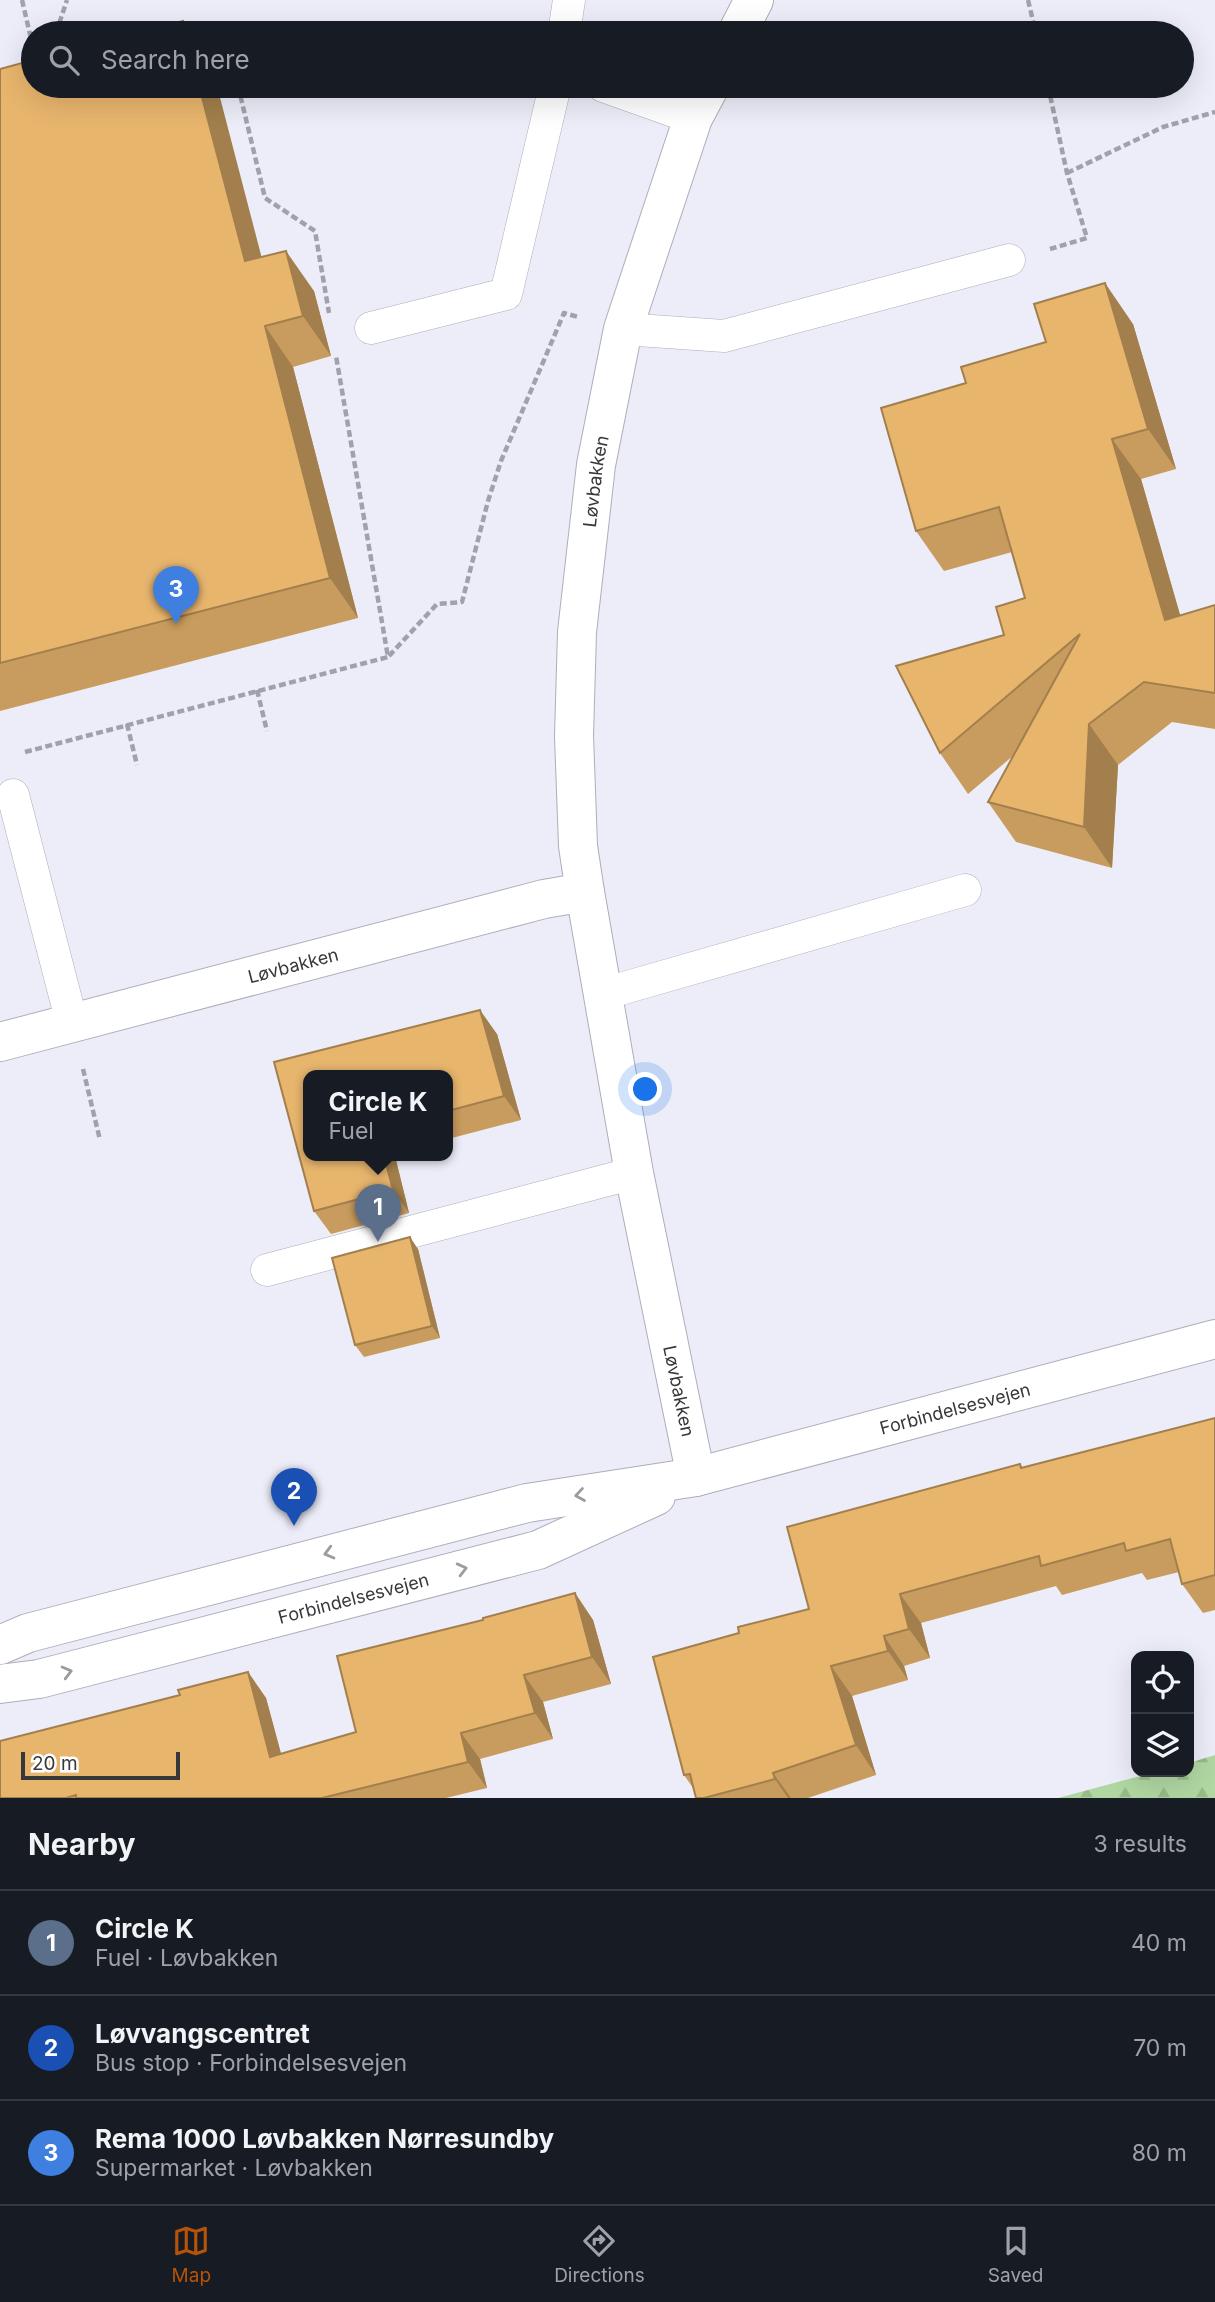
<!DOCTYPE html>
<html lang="en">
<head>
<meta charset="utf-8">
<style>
	:root { --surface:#171b24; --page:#20242c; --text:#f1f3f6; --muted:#9ea1a6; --line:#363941; --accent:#b45309 }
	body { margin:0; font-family:Inter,sans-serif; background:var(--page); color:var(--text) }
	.controls { position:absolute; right:21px; bottom:21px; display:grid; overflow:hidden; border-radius:14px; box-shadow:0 7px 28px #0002 }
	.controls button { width:63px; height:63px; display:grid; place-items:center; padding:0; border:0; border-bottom:2px solid var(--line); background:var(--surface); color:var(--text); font:35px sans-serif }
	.scale { position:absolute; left:21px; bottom:18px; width:159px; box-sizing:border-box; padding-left:7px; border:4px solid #37383c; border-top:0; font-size:19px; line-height:24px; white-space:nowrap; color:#37383c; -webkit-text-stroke:5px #fff; paint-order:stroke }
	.you { position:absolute; left:646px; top:1090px; width:24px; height:24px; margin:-18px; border:5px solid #fff; border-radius:50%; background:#1a73e8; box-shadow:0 0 0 10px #1a73e833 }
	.badge { display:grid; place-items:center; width:46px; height:46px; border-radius:50%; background:var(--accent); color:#fff; font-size:23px; font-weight:700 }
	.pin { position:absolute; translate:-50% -58px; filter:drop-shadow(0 2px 4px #0008) }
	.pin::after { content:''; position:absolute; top:37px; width:24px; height:21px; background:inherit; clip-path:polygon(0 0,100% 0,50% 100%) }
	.popup { position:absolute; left:303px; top:1070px; width:150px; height:91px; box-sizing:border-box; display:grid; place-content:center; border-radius:14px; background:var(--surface); filter:drop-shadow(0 2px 5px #0005); font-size:23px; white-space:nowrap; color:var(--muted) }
	.popup b { font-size:26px; color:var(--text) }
	.popup::after { content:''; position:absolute; left:50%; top:100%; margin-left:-14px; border:14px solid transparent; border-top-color:var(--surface) }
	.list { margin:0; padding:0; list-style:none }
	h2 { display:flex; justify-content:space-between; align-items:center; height:91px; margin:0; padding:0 28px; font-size:30px }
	h2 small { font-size:23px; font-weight:400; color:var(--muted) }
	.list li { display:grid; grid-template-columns:46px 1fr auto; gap:21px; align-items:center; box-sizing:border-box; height:105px; padding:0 28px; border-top:2px solid var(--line) }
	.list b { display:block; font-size:26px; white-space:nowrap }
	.list p { margin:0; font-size:23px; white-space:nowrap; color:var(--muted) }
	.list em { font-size:23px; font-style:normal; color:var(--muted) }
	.icon { flex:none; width:38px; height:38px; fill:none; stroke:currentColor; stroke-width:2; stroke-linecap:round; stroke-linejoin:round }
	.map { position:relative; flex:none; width:1215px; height:1798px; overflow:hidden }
	.search { position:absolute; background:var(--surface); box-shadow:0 7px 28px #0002; left:21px; right:21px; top:21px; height:77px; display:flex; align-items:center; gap:18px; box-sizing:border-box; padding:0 24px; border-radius:38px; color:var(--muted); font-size:26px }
	.sheet { height:406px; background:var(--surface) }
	nav { display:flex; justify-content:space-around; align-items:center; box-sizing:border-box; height:98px; border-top:2px solid var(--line); background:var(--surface); font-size:19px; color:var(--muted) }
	nav a { display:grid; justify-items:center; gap:4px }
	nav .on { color:var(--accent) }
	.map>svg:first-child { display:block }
	.forest { fill:url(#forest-firs) }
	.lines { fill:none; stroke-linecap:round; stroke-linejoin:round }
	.lane-casing { stroke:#adaeb9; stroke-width:33 }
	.street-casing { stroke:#adaeb9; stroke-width:40 }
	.secondary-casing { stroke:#adaeb9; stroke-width:40 }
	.path { stroke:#a0a1aa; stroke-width:4.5; stroke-dasharray:7 3.5; stroke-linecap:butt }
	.lane { stroke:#fff; stroke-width:32 }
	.street { stroke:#fff; stroke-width:38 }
	.secondary { stroke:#fff; stroke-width:38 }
	.wall { fill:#c89c5e }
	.shaded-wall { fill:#a27f4c }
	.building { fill:#e8b56d; stroke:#a27f4c; stroke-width:2 }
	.oneway { stroke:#9b9c9e }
	.labels { text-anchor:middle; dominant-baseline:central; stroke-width:5; stroke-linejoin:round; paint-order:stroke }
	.street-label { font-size:18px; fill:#37383c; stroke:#fff }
</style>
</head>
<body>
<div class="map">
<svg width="1215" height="1798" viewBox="0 0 1215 1798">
	<defs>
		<pattern id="forest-firs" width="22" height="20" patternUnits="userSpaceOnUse" patternTransform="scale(1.75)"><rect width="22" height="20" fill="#b0d7a2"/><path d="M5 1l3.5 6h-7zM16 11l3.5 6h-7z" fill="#98b98c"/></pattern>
	</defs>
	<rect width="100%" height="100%" fill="#ecedf8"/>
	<polygon class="forest" points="1215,1755 1215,1798 1058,1798 1155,1772 1189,1772 1189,1763"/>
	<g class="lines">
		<defs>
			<g id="lane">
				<polyline points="564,33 569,0"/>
				<polyline points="603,86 693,118"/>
				<polyline points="371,328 506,294 555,86"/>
				<polyline points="623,329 724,336 1009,260"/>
				<polyline points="13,795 72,1023"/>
				<polyline points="603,994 965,890"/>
				<polyline points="267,1270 634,1173"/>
			</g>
			<g id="street">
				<path id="s1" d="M0,1042L544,899L585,892"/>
			</g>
			<g id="secondary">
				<polyline points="737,33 754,0"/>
				<path id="s2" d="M696,1477L634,1173L585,892L578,846L574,736L577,632L596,465L623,329L693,118L710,86"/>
				<path id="s3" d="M0,1645L28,1633L527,1503L696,1477L1215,1339"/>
				<path id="s4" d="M0,1684L39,1679L538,1550L656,1496"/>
			</g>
		</defs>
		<use href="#lane" class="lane-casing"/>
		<use href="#street" class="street-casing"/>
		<use href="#secondary" class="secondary-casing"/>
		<g class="path">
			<polyline points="22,0 33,47"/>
			<polyline points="1028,0 1036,33"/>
			<polyline points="56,33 67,0"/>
			<polyline points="209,33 225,30 226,33"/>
			<polyline points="238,86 265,198 315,231 329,313"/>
			<polyline points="1048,86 1067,173 1087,238 1050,249"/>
			<polyline points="1067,173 1163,127 1215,112"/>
			<polyline points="389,656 437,604 462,602 488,501 501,461 564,313 578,317"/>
			<polyline points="257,690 267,731"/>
			<polyline points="127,724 137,765"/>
			<polyline points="25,752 388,657 336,356"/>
			<polyline points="83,1069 100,1140"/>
		</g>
		<use href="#lane" class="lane"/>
		<use href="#street" class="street"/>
		<use href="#secondary" class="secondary"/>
	</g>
	<g class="wall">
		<polygon points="0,69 261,257 314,291 331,356 293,367 358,618 0,711"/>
		<polygon points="1133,324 1176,469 1141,479 1180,615 1215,605 1215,729 1172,722 1118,765 1112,868 1016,842 988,802 1014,755 968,794 940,753 1025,598 1012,552 944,571 916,531 966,383"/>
		<polygon points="497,1034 521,1120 448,1139 448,1076 308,1156 395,1156 409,1213 331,1234 314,1211 274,1062"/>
		<polygon points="418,1249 440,1338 364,1357 355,1345"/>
		<polygon points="1215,1418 1215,1610 1203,1613 1182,1584 1179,1572 1147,1580 1142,1573 1062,1595 1056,1586 921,1623 930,1658 904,1666 908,1680 852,1696 876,1775 808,1798 696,1798 693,1788 684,1775 739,1633 809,1609 1020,1464 1023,1468"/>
		<polygon points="575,1593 593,1620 611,1684 543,1702 553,1739 480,1759 487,1788 446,1798 0,1798 248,1672 266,1698 281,1754 356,1732 483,1620"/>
	</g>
	<g class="shaded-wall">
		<polygon points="183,21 191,33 186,33"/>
		<polygon points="199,86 217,86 273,301 245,261"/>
		<polygon points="286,251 314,291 331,356 303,316"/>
		<polygon points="1105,283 1133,324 1176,469 1148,429"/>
		<polygon points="265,326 293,367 358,618 330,578"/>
		<polygon points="1112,439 1141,479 1193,660 1165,620"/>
		<polygon points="1089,724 1118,765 1112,868 1084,827"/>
		<polygon points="480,1010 497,1034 521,1120 504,1096"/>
		<polygon points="384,1156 395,1156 409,1213 393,1190"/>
		<polygon points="410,1237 418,1249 440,1338 432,1326"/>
		<polygon points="575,1593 593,1620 611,1684 592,1657"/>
		<polygon points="900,1594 921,1623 930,1658 909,1629"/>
		<polygon points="884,1636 904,1666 908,1680 888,1651"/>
		<polygon points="831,1666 852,1696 876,1775 856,1745"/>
		<polygon points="248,1672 266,1698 289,1783 270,1757"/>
		<polygon points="524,1675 543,1702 553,1739 535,1713"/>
		<polygon points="461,1733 480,1759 487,1788 468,1762"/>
		<polygon points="773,1773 791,1798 788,1798 775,1779"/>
	</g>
	<g class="building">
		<polygon points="183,21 186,33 137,33"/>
		<polygon points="33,60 33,86 199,86 245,261 286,251 303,316 265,326 330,578 0,663 0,69"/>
		<polygon points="1105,283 1148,429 1112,439 1165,620 1215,605 1215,693 1144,682 1089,724 1084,827 988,802 1080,634 940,753 896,666 1004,635 996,607 1025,598 999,507 916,531 881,408 966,383 961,367 1046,342 1034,304"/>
		<polygon points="480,1010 504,1096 448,1111 448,1076 308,1076 308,1156 384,1156 393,1190 314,1211 274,1062"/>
		<polygon points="410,1237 432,1326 355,1345 332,1258"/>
		<polygon points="1215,1418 1215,1575 1182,1584 1170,1539 1126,1551 1124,1543 1041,1566 1039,1556 900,1594 909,1629 884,1636 888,1651 831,1666 856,1745 773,1773 775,1779 704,1798 696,1798 690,1774 684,1775 653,1657 739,1633 738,1627 809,1609 787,1527 1020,1464 1021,1468"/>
		<polygon points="575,1593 592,1657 524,1675 535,1713 461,1733 468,1762 322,1798 76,1798 76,1795 66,1798 0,1798 0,1741 180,1695 178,1690 248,1672 270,1757 356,1732 337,1656 483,1620 483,1618"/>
	</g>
	<defs><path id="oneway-chevron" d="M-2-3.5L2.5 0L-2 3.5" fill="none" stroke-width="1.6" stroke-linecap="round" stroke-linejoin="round" transform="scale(1.75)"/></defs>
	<g class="oneway">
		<use href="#oneway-chevron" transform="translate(580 1495) rotate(171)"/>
		<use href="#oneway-chevron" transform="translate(329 1553) rotate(165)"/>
		<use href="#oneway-chevron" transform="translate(462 1569) rotate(-14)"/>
		<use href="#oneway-chevron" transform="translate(67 1672) rotate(-15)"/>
	</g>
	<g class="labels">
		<g class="street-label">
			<text stroke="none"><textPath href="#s2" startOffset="1008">Løvbakken</textPath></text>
			<text stroke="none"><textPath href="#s1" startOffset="303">Løvbakken</textPath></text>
			<text transform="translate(679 1391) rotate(78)">Løvbakken</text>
			<text stroke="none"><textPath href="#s3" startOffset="985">Forbindelsesvejen</textPath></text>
			<text stroke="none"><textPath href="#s4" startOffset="364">Forbindelsesvejen</textPath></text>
		</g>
	</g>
</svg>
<div class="controls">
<button><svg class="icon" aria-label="locate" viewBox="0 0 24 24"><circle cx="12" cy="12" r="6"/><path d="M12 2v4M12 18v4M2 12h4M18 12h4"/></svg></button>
<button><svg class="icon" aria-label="layers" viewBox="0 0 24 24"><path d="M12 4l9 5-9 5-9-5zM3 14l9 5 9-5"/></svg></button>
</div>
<div class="scale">20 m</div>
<div class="you"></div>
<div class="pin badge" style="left:378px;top:1242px;background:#5c6f8a">1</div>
<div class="popup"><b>Circle K</b>Fuel</div>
<div class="pin badge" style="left:294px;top:1526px;background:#1a4fb4">2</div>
<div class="pin badge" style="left:176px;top:624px;background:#3f7fe0">3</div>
<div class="search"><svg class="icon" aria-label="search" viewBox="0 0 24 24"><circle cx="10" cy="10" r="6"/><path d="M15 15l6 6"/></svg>Search here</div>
</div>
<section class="sheet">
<h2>Nearby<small>3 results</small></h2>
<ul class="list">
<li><span class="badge" style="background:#5c6f8a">1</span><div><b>Circle K</b><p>Fuel · Løvbakken</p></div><em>40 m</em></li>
<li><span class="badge" style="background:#1a4fb4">2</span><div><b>Løvvangscentret</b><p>Bus stop · Forbindelsesvejen</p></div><em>70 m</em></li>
<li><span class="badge" style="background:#3f7fe0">3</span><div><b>Rema 1000 Løvbakken Nørresundby</b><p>Supermarket · Løvbakken</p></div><em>80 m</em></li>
</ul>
</section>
<nav>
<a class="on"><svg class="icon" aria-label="map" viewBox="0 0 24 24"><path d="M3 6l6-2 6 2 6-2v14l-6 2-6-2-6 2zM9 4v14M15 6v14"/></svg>Map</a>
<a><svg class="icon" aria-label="directions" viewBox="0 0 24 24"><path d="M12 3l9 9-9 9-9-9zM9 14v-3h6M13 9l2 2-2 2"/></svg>Directions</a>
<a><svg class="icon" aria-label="saved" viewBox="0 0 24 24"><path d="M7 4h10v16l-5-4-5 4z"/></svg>Saved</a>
</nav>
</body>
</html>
